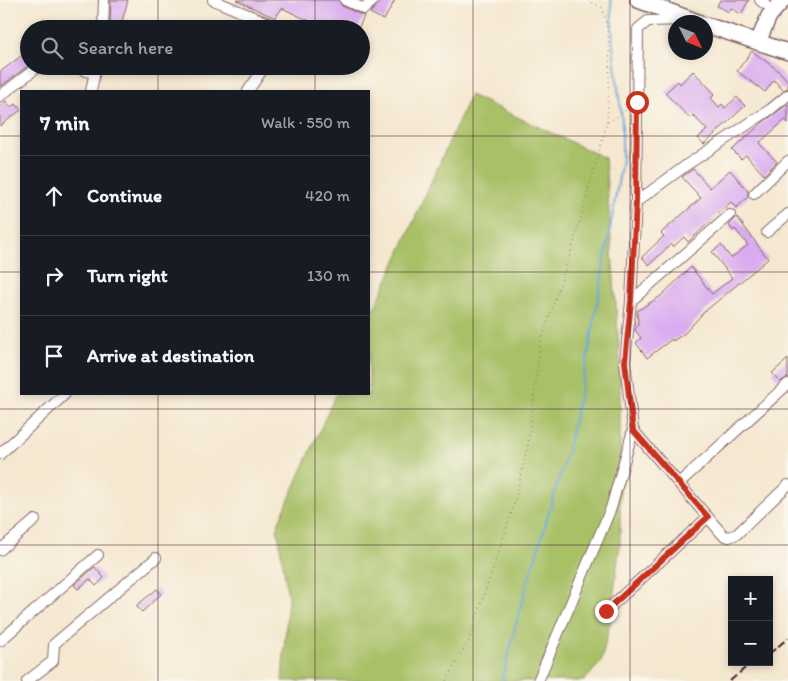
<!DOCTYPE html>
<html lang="en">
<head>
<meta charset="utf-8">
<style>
	:root { --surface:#171b24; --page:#20242c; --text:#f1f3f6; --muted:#9ea1a6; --line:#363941 }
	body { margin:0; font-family:Itim,sans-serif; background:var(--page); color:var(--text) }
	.controls { position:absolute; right:15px; bottom:15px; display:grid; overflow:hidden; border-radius:0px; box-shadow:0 2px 8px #0003 }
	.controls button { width:45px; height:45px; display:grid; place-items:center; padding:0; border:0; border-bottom:1px solid var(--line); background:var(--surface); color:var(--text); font:25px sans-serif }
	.compass { position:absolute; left:668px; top:15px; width:45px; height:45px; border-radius:50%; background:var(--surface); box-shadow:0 2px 8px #0003; rotate:133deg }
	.stop { position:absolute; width:15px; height:15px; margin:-11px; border:4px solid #c8321e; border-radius:50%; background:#fff }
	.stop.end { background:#c8321e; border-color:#fff; box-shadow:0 1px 5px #0008 }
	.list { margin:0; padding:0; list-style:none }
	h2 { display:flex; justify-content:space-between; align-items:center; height:65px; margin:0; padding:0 20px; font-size:21px }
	h2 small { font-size:16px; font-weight:400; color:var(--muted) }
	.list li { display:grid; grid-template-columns:32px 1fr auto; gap:15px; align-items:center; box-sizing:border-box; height:80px; padding:0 20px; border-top:1px solid var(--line) }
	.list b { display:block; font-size:19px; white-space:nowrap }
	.list em { font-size:16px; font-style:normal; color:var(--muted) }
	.icon { flex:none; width:28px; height:28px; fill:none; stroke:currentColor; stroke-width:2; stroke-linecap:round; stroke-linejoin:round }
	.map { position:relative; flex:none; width:788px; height:681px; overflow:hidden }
	.search { position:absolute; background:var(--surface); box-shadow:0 2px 8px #0003; left:20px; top:20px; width:350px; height:55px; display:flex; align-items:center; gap:12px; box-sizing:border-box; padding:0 18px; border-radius:28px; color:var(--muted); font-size:19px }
	.panel { position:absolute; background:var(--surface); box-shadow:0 2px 8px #0003; left:20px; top:90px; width:350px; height:305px; border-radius:0px }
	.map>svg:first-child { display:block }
	.green { fill:#a8c066; stroke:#797048 }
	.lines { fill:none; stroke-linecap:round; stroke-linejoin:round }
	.stream { stroke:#5fa5d5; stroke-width:2 }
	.building { fill:#d9acef }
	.minor-casing { stroke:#866565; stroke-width:12 }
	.highway-casing { stroke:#866565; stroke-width:18 }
	.path { stroke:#866565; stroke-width:1; stroke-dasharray:1 4; stroke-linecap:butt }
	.minor { stroke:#fff; stroke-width:10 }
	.highway { stroke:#fff; stroke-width:15 }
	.rail { stroke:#4a1f2b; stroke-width:2; stroke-dasharray:8 4; stroke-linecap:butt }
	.route { stroke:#c8321e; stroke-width:6 }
	.grid { fill:none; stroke:#4a1f2b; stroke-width:1; stroke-opacity:0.55 }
</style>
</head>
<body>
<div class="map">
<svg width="788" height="681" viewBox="0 0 788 681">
	<rect width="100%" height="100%" fill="#fbf7ec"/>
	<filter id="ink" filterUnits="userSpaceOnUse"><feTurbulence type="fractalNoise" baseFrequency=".02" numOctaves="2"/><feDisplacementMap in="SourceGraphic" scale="10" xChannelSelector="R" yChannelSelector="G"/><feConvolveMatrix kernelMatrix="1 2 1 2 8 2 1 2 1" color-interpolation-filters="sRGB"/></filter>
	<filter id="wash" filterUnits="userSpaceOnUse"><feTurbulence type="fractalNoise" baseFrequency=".0096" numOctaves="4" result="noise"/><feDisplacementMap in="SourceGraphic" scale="20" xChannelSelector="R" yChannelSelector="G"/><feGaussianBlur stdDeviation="1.12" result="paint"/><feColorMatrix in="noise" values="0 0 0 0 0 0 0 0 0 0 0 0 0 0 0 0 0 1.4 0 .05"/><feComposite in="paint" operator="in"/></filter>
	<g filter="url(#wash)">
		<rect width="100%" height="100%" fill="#f5e8d1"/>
		<polygon class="green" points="470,95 605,158 620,361 620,544 610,623 601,662 584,681 282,681 288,597 277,526 336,394 369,394 369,321"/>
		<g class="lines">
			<polyline class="stream" points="502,681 519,612 568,449 589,350 622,160 622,122 613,46 611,0"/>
		</g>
		<g id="blocks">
			<g class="building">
				<polygon points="111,0 128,0 121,25 110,23"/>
				<polygon points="236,0 338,0 342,6 364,16 358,29 326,29 282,8 275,18"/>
				<polygon points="381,0 395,0 384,20 370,13"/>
				<polygon points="720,0 749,0 741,14 731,8 729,12 717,6"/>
				<polygon points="29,50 29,65 0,87 0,72"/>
				<polygon points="752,51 780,72 788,81 788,88 783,90 774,80 765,92 737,71"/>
				<polygon points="693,71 715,94 711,98 719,107 722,104 725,108 737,97 745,106 704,144 698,138 707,130 693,115 690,118 665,93 678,81 680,84"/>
				<polygon points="6,101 10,107 16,104 21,110 0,126 0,106"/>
				<polygon points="788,104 788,123 785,120 759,143 777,162 764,175 746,155 741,159 732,150 762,123"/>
				<polygon points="693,169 710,188 730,170 748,191 748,197 736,208 731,202 688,242 684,237 673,247 671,244 649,265 642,257 664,236 661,233 701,198 682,177"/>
				<polygon points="737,217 768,259 703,313 685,333 673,341 672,339 647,358 636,343 641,338 635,330 638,323 637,311 661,296 691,267 712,294 732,278 712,252 721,245 731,258 748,245 735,229 733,231 729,225"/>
				<polygon points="788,359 788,377 780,382 772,373"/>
				<polygon points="95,567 104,578 96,586 90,579 78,589 74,585"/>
				<polygon points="157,589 161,594 142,612 136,606"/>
			</g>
		</g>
	</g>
	<g filter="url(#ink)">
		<use href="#blocks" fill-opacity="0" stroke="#866565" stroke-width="1"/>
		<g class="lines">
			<defs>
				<g id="minor">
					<polyline points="213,0 282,29"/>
					<polyline points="345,0 364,9 374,0"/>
					<polyline points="760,0 765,4"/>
					<polyline points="103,29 104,0"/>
					<polyline points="71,66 93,73"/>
					<polyline points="114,66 121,66"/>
					<polyline points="91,91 96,66"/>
					<polyline points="248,91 265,66"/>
					<polyline points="0,96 39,66"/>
					<polyline points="754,194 788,161"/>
					<polyline points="636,202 688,164 771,109 788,95"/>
					<polyline points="767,232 788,214"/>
					<polyline points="631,301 730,215"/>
					<polyline points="633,430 723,535 729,537 737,534 788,485"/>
					<polyline points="0,454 65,394"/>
					<polyline points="679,483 788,384"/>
					<polyline points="0,550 35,520"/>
					<polyline points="606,611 708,517"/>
					<polyline points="0,641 98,555"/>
					<polyline points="27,681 53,661 54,644 156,558"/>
					<polyline points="538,681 611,508 633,430 625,362 631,301 636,202 638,29 648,21 683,20"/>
				</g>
				<g id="highway">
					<polyline points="638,0 698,22"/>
					<polyline points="706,25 788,52"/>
					<polyline points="758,42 769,16 783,0"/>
				</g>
			</defs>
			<use href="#minor" class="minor-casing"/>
			<use href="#highway" class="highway-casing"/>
			<g class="path">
				<path d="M588,0L602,8C614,43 608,86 607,123"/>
				<polyline points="446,681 469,640 513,509 528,445 540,345 573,245 607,123 628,109"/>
			</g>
			<use href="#minor" class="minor"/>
			<use href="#highway" class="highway"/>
			<g class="rail">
				<polyline points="769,654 788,638"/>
				<polyline points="730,681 752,662"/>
			</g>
		</g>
	</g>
	<g class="lines" filter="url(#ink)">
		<polyline class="route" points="606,611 708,517 633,430 625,362 631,301 636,202 637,102"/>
	</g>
	<path class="grid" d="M158,0V29M315,0V29M473,0V681M630,0V681M158,66V91M315,66V91M0,136H21M369,136H788M0,272H21M369,272H788M158,394V681M315,394V681M0,409H788M0,545H788"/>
</svg>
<div class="controls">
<button>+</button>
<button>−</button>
</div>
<svg class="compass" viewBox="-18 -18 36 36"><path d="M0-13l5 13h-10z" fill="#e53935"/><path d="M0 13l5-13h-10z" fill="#9ea1a6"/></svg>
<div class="stop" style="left:637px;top:102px"></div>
<div class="stop end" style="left:606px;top:611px"></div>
<div class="search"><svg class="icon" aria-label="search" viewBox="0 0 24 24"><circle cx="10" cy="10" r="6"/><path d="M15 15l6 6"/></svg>Search here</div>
<section class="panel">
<h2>7 min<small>Walk · 550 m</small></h2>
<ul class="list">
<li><svg class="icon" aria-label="ahead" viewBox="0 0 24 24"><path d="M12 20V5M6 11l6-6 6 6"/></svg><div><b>Continue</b></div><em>420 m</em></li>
<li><svg class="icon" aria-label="right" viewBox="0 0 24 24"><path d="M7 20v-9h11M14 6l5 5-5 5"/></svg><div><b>Turn right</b></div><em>130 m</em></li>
<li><svg class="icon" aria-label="arrive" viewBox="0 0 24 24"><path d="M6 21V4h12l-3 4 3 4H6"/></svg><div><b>Arrive at destination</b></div></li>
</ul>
</section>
</div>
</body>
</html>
